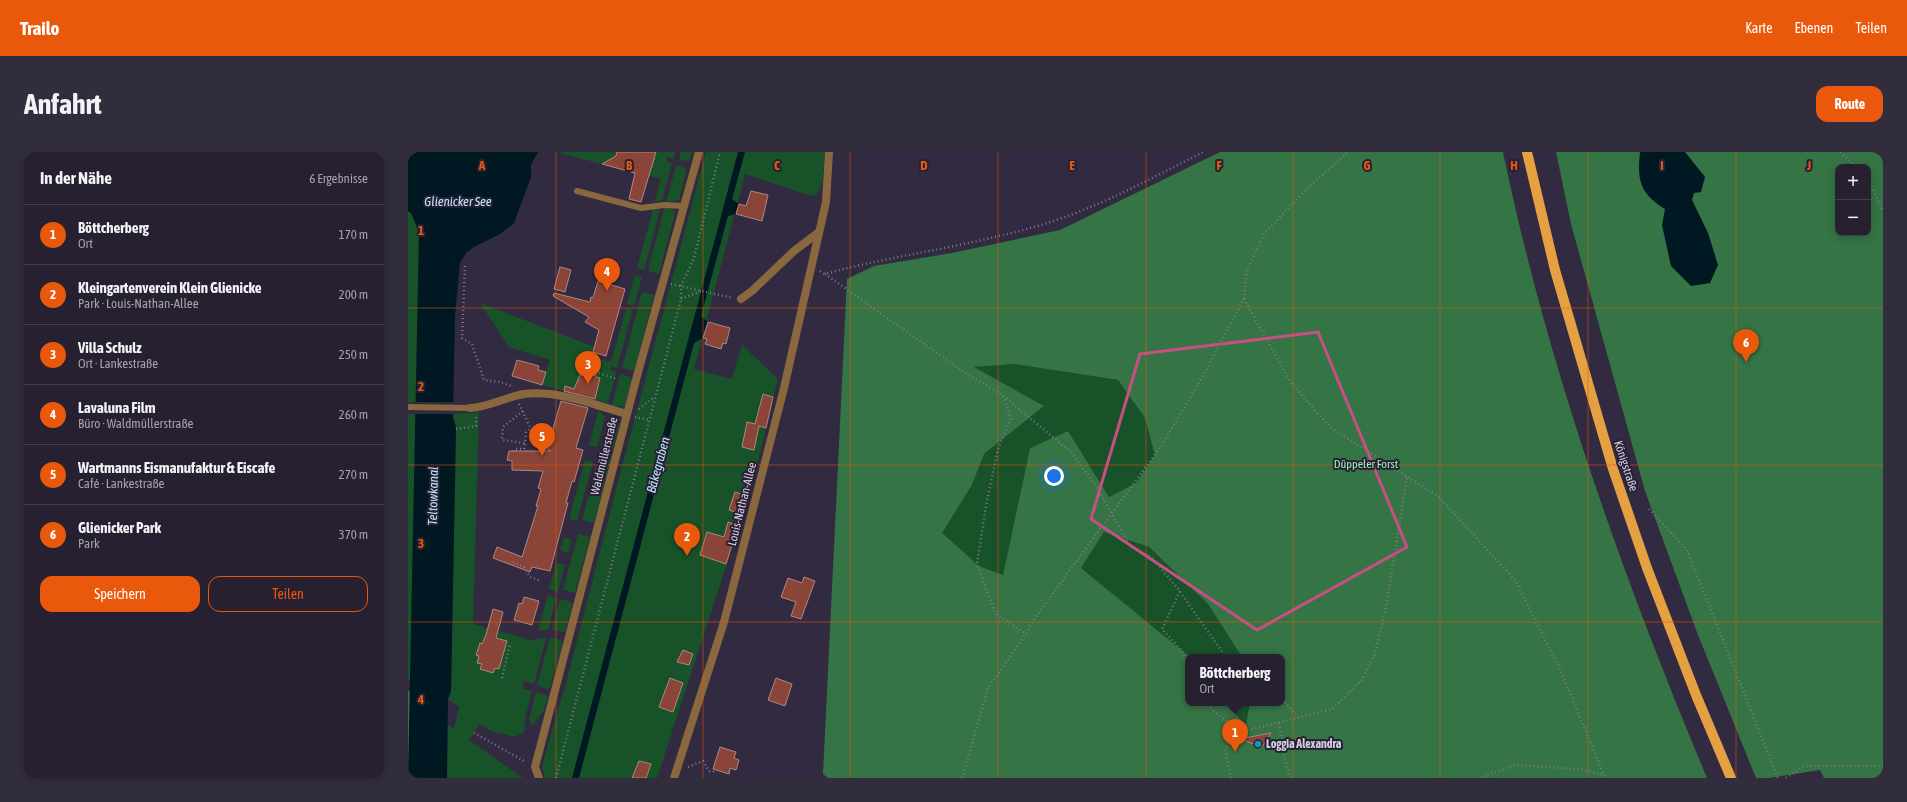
<!DOCTYPE html>
<html lang="de">
<head>
<meta charset="utf-8">
<style>
	:root { --surface:#262031; --page:#322d3d; --text:#f1f3f6; --muted:#a4a3ab; --line:#423e4d; --accent:#ea580c }
	body { margin:0; font-family:"Asap Condensed",sans-serif; background:var(--page); color:var(--text) }
	.controls { position:absolute; right:12px; top:12px; display:grid; overflow:hidden; border-radius:8px; box-shadow:0 2px 10px #0003 }
	.controls button { width:36px; height:36px; display:grid; place-items:center; padding:0; border:0; border-bottom:1px solid var(--line); background:var(--surface); color:var(--text); font:20px sans-serif }
	.you { position:absolute; left:646px; top:324px; width:14px; height:14px; margin:-10px; border:3px solid #fff; border-radius:50%; background:#1a73e8; box-shadow:0 0 0 6px #1a73e833 }
	.badge { display:grid; place-items:center; width:26px; height:26px; border-radius:50%; background:var(--accent); color:#fff; font-size:13px; font-weight:700 }
	.pin { position:absolute; translate:-50% -33px; filter:drop-shadow(0 1px 2px #0008) }
	.pin::after { content:''; position:absolute; top:21px; width:14px; height:12px; background:inherit; clip-path:polygon(0 0,100% 0,50% 100%) }
	.popup { position:absolute; left:777px; top:502px; width:100px; height:52px; box-sizing:border-box; display:grid; place-content:center; border-radius:8px; background:var(--surface); filter:drop-shadow(0 1px 3px #0005); font-size:13px; white-space:nowrap; color:var(--muted) }
	.popup b { font-size:15px; color:var(--text) }
	.popup::after { content:''; position:absolute; left:50%; top:100%; margin-left:-8px; border:8px solid transparent; border-top-color:var(--surface) }
	.list { margin:0; padding:0; list-style:none }
	h2 { display:flex; justify-content:space-between; align-items:center; height:52px; margin:0; padding:0 16px; font-size:17px }
	h2 small { font-size:13px; font-weight:400; color:var(--muted) }
	.list li { display:grid; grid-template-columns:26px 1fr auto; gap:12px; align-items:center; box-sizing:border-box; height:60px; padding:0 16px; border-top:1px solid var(--line) }
	.list b { display:block; font-size:15px; white-space:nowrap }
	.list p { margin:0; font-size:13px; white-space:nowrap; color:var(--muted) }
	.list em { font-size:13px; font-style:normal; color:var(--muted) }
	.actions { display:flex; gap:8px; padding:12px 16px }
	.actions a { flex:1; padding:9px 0; border:1px solid var(--accent); border-radius:12px; text-align:center; font-size:14px; color:var(--accent) }
	.actions .main { background:var(--accent); color:#fff }
	.map { position:relative; flex:none; width:1475px; height:626px; overflow:hidden; border-radius:12px }
	header { display:flex; align-items:center; gap:24px; box-sizing:border-box; height:56px; padding:0 20px; background:var(--accent); color:#fff }
	header strong { font-size:19px }
	nav { display:flex; gap:22px; margin-inline-start:auto; font-size:14px }
	.intro { display:flex; align-items:center; justify-content:space-between; box-sizing:border-box; height:96px; padding:0 24px }
	h1 { margin:0; font-size:28px }
	.button { padding:10px 18px; border-radius:12px; background:var(--accent); color:#fff; font-size:14px; font-weight:700 }
	main { display:flex; gap:24px; padding:0 24px }
	aside { flex:1; background:var(--surface); border-radius:12px; box-shadow:0 2px 10px #0003 }
	.map>svg:first-child { display:block }
	.green { fill:#185229 }
	.forest { fill:#357445; fill-rule:evenodd }
	.water { fill:#001821 }
	.pier { fill:#322a41 }
	.building { fill:#8a4438; stroke:#ab8983 }
	.lines { fill:none; stroke-linecap:round; stroke-linejoin:round }
	.path { stroke:#7e788b; stroke-width:2.5; stroke-dasharray:1 3; stroke-linecap:butt }
	.service { stroke:#8a683f; stroke-width:6 }
	.minor { stroke:#8a683f; stroke-width:8 }
	.primary { stroke:#e5a042; stroke-width:10 }
	.marked { fill:none; stroke:#c84f83; stroke-width:3; stroke-linejoin:round }
	.grid { fill:none; stroke:#e8590c; stroke-width:1; stroke-opacity:0.55 }
	.culture-dot { fill:#0f9aa8; stroke:#282036; stroke-width:1.5 }
	.labels { text-anchor:middle; dominant-baseline:central; stroke-width:4; stroke-linejoin:round; paint-order:stroke }
	.street-label { font-size:12px; fill:#d5d0df; stroke:#282036 }
	.park-label { font-size:12px; fill:#9df5af; stroke:#282036 }
	.poi-label { font-size:12px; font-weight:bold; fill:#d5d0df; stroke:#282036; text-anchor:start }
	.water-label { font-size:13px; font-style:italic; fill:#bdeafb; stroke:#282036 }
	.grid-label { font-size:13px; text-anchor:middle; font-weight:bold; fill:#e8590c; stroke:#282036; stroke-width:4; stroke-linejoin:round; paint-order:stroke }
</style>
</head>
<body>
<header>
<strong>Trailo</strong>
<nav><a>Karte</a><a>Ebenen</a><a>Teilen</a></nav>
</header>
<div class="intro"><h1>Anfahrt</h1><a class="button">Route</a></div>
<main>
<aside>
<h2>In der Nähe<small>6 Ergebnisse</small></h2>
<ul class="list">
<li><span class="badge">1</span><div><b>Böttcherberg</b><p>Ort</p></div><em>170 m</em></li>
<li><span class="badge">2</span><div><b>Kleingartenverein Klein Glienicke</b><p>Park · Louis-Nathan-Allee</p></div><em>200 m</em></li>
<li><span class="badge">3</span><div><b>Villa Schulz</b><p>Ort · Lankestraße</p></div><em>250 m</em></li>
<li><span class="badge">4</span><div><b>Lavaluna Film</b><p>Büro · Waldmüllerstraße</p></div><em>260 m</em></li>
<li><span class="badge">5</span><div><b>Wartmanns Eismanufaktur &amp; Eiscafe</b><p>Café · Lankestraße</p></div><em>270 m</em></li>
<li><span class="badge">6</span><div><b>Glienicker Park</b><p>Park</p></div><em>370 m</em></li>
</ul>
<div class="actions"><a class="main">Speichern</a><a>Teilen</a></div>
</aside>
<div class="map">
<svg width="1475" height="626" viewBox="0 0 1475 626">
	<rect width="100%" height="100%" fill="#322a41"/>
	<g class="green">
		<polygon points="147,0 267,0 266,7 259,5 258,9 264,11 254,48 247,50 253,27"/>
		<polygon points="272,0 284,0 281,9 272,8"/>
		<polygon points="298,0 417,0 414,32 409,42 403,44 337,22 286,217 324,227 334,193 370,227 343,338 249,626 137,626 134,614 161,520 212,322"/>
		<polygon points="271,13 279,17 271,48 258,50 268,14"/>
		<polygon points="261,56 266,58 267,62 251,122 240,119 256,57"/>
		<polygon points="245,57 252,58 236,118 229,116"/>
		<polygon points="0,59 3,61 11,80 9,250 0,250"/>
		<polygon points="227,123 234,125 226,154 219,152"/>
		<polygon points="234,140 246,143 226,219 214,216"/>
		<polygon points="72,151 187,195 184,205 203,210 218,156 225,157 209,216 203,214 202,218 208,220 200,251 134,233 142,208 101,195"/>
		<polygon points="607,212 710,228 737,266 748,303 728,331 701,345 660,279 622,296 595,423 571,414 533,381 564,333 576,302 636,254 566,215"/>
		<polygon points="212,222 221,225 224,227 217,253 214,255 204,253"/>
		<polygon points="190,259 197,264 189,295 181,294"/>
		<polygon points="71,260 65,472 127,489 128,487 138,486 126,532 116,529 114,537 124,539 118,562 116,580 108,584 101,585 101,583 85,580 71,572 61,588 115,626 39,626 39,572 46,577 51,555 40,547 43,539 48,275 45,262"/>
		<polygon points="0,262 9,262 3,530 0,527"/>
		<polygon points="202,263 209,266 211,273 205,297 201,298 193,297"/>
		<polygon points="191,303 203,306 198,326 186,323"/>
		<polygon points="177,308 185,310 169,369 161,367"/>
		<polygon points="185,326 197,329 186,371 174,368"/>
		<polygon points="696,380 741,395 800,452 834,505 782,505 673,416"/>
		<polygon points="170,382 182,385 167,441 155,438"/>
		<polygon points="156,385 164,388 160,401 152,398"/>
		<polygon points="149,411 157,413 150,440 141,437"/>
		<polygon points="140,443 148,446 140,478 130,479"/>
		<polygon points="152,447 163,450 164,453 157,480 144,478"/>
		<polygon points="142,485 153,488 154,492 142,536 139,537 129,533"/>
		<polygon points="128,540 136,542 140,545 135,560 124,574 121,567"/>
		<polygon points="817,551 842,551 839,573"/>
	</g>
	<g class="forest">
		<path d="M812,0H1095C1140,216 1214,423 1299,626H420L415,622L439,127L466,114L544,101L652,78ZM607,212L710,228L737,266L747,303L728,331L701,345L660,279L622,296L595,423L571,414L534,381L564,333L576,302L636,254L566,215ZM696,380L741,395L800,452L834,505H874V551H842L838,573L817,551H780V505H782L673,416Z"/>
		<path d="M1148,0H1475V626H1416L1412,618L1361,626H1348L1290,483L1237,339L1163,72ZM1430,15H1460V81H1430Z"/>
		<polygon points="0,539 3,540 0,626"/>
	</g>
	<g class="water">
		<polygon points="0,0 130,0 123,13 123,25 106,71 92,82 66,95 58,101 52,111 47,164 45,266 48,275 43,539 40,547 39,626 0,626 11,80 3,61 0,59"/>
		<polygon points="330,0 337,0 324,47 331,52 328,62 320,64 293,164 300,170 295,186 286,191 171,626 164,626"/>
		<path d="M1232,0H1277L1297,25L1293,40L1286,41L1284,48L1300,81L1310,113L1302,131L1283,134L1263,114L1254,73L1257,57C1232,41 1229,29 1232,0Z"/>
	</g>
	<rect class="pier" x="7" y="250" width="40" height="12"/>
	<g class="building">
		<polygon points="209,0 248,0 233,50 221,47 227,21 194,12 208,4"/>
		<polygon points="343,39 360,43 354,69 328,62 331,52 338,54"/>
		<polygon points="152,115 163,118 157,140 146,137"/>
		<polygon points="190,129 217,137 198,204 185,200 191,178 177,170 181,165 145,144 146,141 182,150 183,145 185,146"/>
		<polygon points="300,170 322,176 318,192 315,191 313,197 297,192 299,187 295,186"/>
		<polygon points="109,208 131,214 130,218 138,220 134,233 104,224"/>
		<polygon points="174,218 188,223 188,225 192,226 187,247 156,239 157,234 166,237"/>
		<polygon points="355,242 365,245 358,276 351,274 346,298 334,295 339,270 347,272"/>
		<polygon points="153,249 180,256 168,296 175,298 166,330 164,329 158,351 160,351 142,419 124,415 122,420 85,406 89,395 114,405 130,354 128,354 133,337 130,336 135,319 104,318 104,309 99,308 101,299 143,299 139,297"/>
		<polygon points="327,340 339,344 333,362 321,358"/>
		<polygon points="320,370 330,374 318,412 292,403 299,380 316,385"/>
		<polygon points="396,425 407,429 393,467 383,464 388,450 373,445 380,426 394,431"/>
		<polygon points="116,445 131,449 124,473 106,468 111,451 114,452"/>
		<polygon points="85,457 95,460 88,486 99,489 91,517 87,516 85,521 72,517 74,512 69,511 71,504 68,503 72,491 74,492 78,483"/>
		<polygon points="275,498 285,502 281,513 269,510"/>
		<polygon points="262,526 275,531 265,560 251,555"/>
		<polygon points="368,526 384,532 377,554 360,548"/>
		<polygon points="863,581 854,595 832,587"/>
		<polygon points="312,595 328,600 326,606 331,608 328,618 322,616 321,622 305,617"/>
		<polygon points="231,609 243,612 238,626 224,626"/>
	</g>
	<g class="lines">
		<g class="path">
			<polyline points="1432,0 1449,15"/>
			<polyline points="244,15 247,4"/>
			<polyline points="1460,27 1475,59"/>
			<polyline points="57,114 54,186 64,192 76,228 91,230 103,234"/>
			<path d="M412,119L417,122C444,114 472,109 500,103C538,96 577,88 615,78C679,62 736,30 795,0"/>
			<polyline points="417,122 556,220 594,243 663,300 688,334 722,394 743,405 772,439 754,477 774,499 780,519"/>
			<polyline points="263,132 325,146"/>
			<polyline points="273,147 293,139"/>
			<polyline points="836,147 883,231 922,275 1031,345 1107,428 1152,517 1196,623 1199,626"/>
			<polyline points="187,220 209,227"/>
			<polyline points="595,244 603,266 590,297 578,354 569,412 587,461 618,482"/>
			<polyline points="111,252 124,279 143,285"/>
			<polyline points="231,257 245,246"/>
			<polyline points="115,259 95,275 94,288 117,291 118,280 123,276"/>
			<polyline points="227,265 241,268"/>
			<polyline points="48,277 68,274 68,264"/>
			<polyline points="106,299 106,297 116,297 117,291"/>
			<polyline points="1241,357 1279,398 1370,626"/>
			<polyline points="105,410 116,415 122,425 133,429"/>
			<polyline points="772,440 818,505"/>
			<polyline points="94,526 102,492"/>
			<polyline points="874,547 891,566"/>
			<polyline points="796,551 832,580"/>
			<polyline points="871,571 878,613 883,626"/>
			<polyline points="66,581 118,610"/>
			<polyline points="280,615 295,609 301,619 305,620 307,617"/>
			<polyline points="148,626 273,147 273,134 286,106 312,0"/>
			<polyline points="554,626 580,536 618,482 624,470 754,293 795,224 836,146 839,118 856,82 900,36 940,0"/>
			<polyline points="823,626 817,597 832,580 924,557 954,528 967,501 978,455 999,325"/>
			<polyline points="1072,626 1108,613 1170,617 1196,623"/>
			<polyline points="1378,626 1396,614 1475,614"/>
		</g>
		<g class="service">
			<polyline points="169,39 233,56 256,53 276,54"/>
			<polyline points="0,255 62,256"/>
		</g>
		<g class="minor">
			<polyline points="333,147 344,139 386,99 411,80"/>
			<path d="M62,256C81,255 98,245 116,242C151,238 186,253 219,262"/>
			<polyline points="131,626 127,615 229,224 291,0"/>
			<polyline points="266,626 316,470 376,236 418,50 421,0"/>
		</g>
		<polyline class="primary" points="1119,0 1147,118 1205,317 1239,416 1288,543 1323,626"/>
	</g>
	<path class="marked" d="M910,180L999,395L849,478L683,367L732,202Z"/>
	<path class="grid" d="M148,0V626M295,0V626M442,0V626M590,0V626M738,0V626M885,0V626M1032,0V626M1180,0V626M1328,0V626M0,156H1475M0,313H1475M0,470H1475"/>
	<circle class="culture-dot" cx="850" cy="592" r="4"/>
	<g class="labels">
		<g class="street-label">
			<text transform="translate(196 304) rotate(-76)">Waldmüllerstraße</text>
			<text transform="translate(1218 314) rotate(72)">Königstraße</text>
			<text transform="translate(334 352) rotate(-76)">Louis-Nathan-Allee</text>
		</g>
		<g class="park-label">
			<text x="958" y="312">Düppeler Forst</text>
		</g>
		<g class="poi-label">
			<text x="858" y="592">Loggia Alexandra</text>
		</g>
		<g class="water-label">
			<text x="50" y="49">Glienicker See</text>
			<text transform="translate(250 313) rotate(-75)">Bäkegraben</text>
			<text transform="translate(25 344) rotate(-89)">Teltowkanal</text>
		</g>
	</g>
	<g class="grid-label">
		<text x="74" y="18">A</text>
		<text x="221" y="18">B</text>
		<text x="369" y="18">C</text>
		<text x="516" y="18">D</text>
		<text x="664" y="18">E</text>
		<text x="811" y="18">F</text>
		<text x="959" y="18">G</text>
		<text x="1106" y="18">H</text>
		<text x="1254" y="18">I</text>
		<text x="1401" y="18">J</text>
		<text x="13" y="83">1</text>
		<text x="13" y="239">2</text>
		<text x="13" y="396">3</text>
		<text x="13" y="552">4</text>
	</g>
</svg>
<div class="controls">
<button>+</button>
<button>−</button>
</div>
<div class="you"></div>
<div class="pin badge" style="left:827px;top:600px">1</div>
<div class="popup"><b>Böttcherberg</b>Ort</div>
<div class="pin badge" style="left:279px;top:404px">2</div>
<div class="pin badge" style="left:180px;top:232px">3</div>
<div class="pin badge" style="left:199px;top:139px">4</div>
<div class="pin badge" style="left:134px;top:304px">5</div>
<div class="pin badge" style="left:1338px;top:210px">6</div>
</div>
</main>
</body>
</html>
